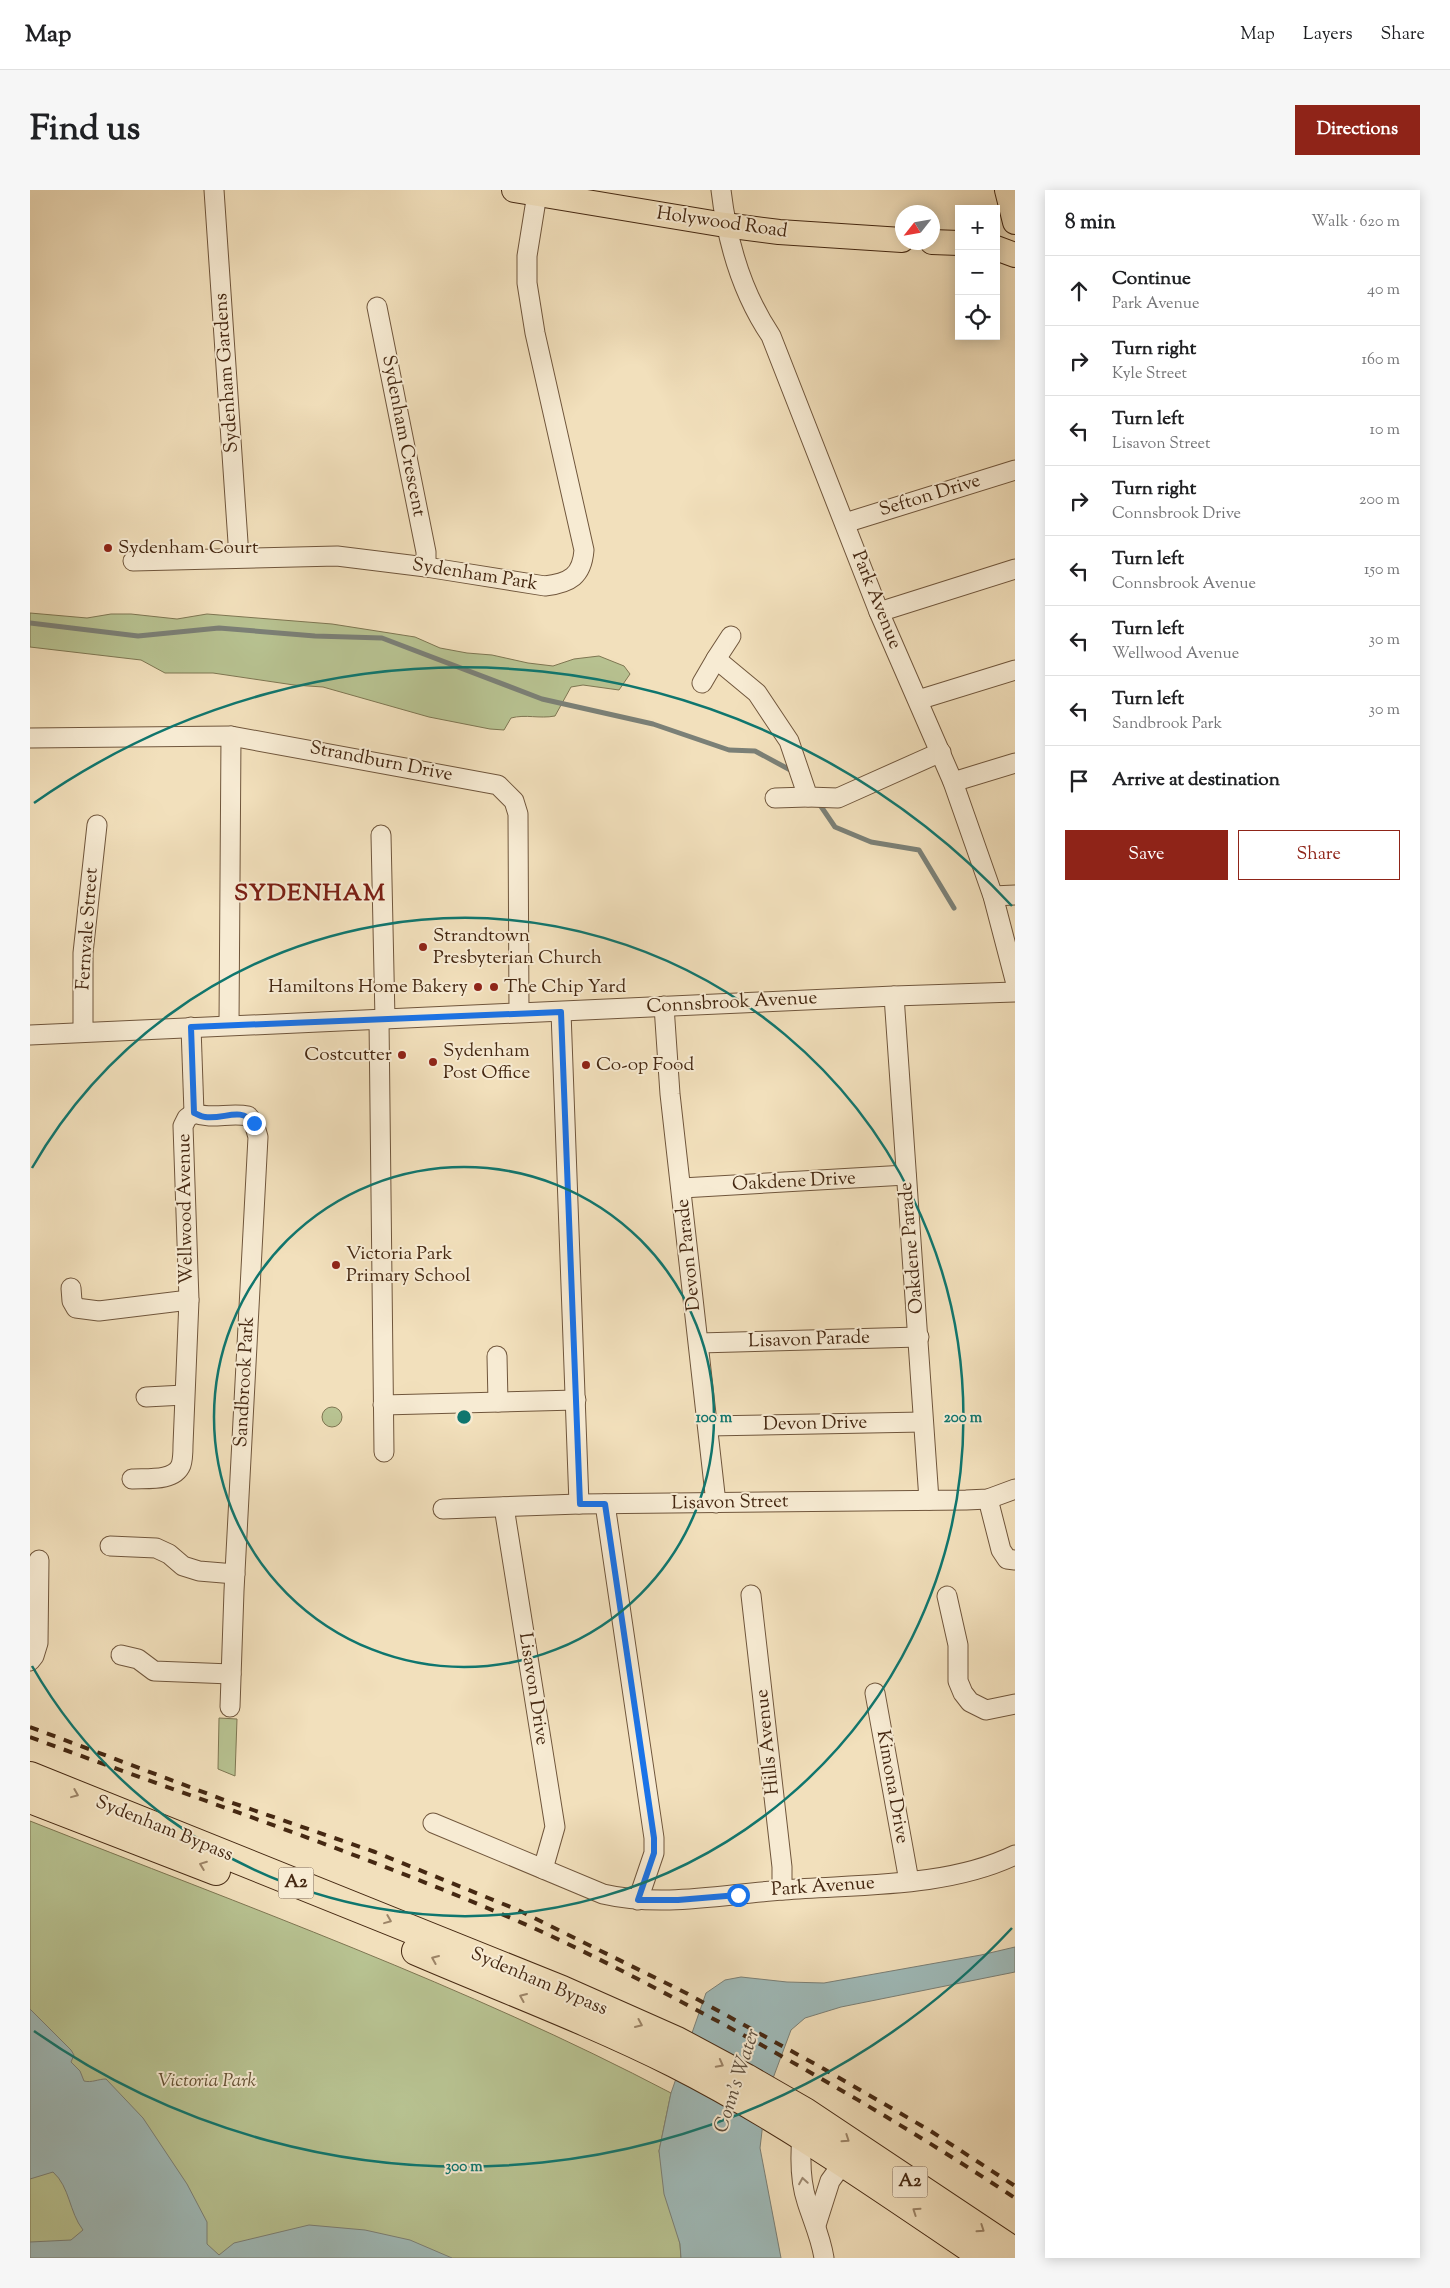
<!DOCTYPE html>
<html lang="en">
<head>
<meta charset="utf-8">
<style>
	:root { --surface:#fff; --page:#f6f6f6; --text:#202124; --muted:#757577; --line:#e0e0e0; --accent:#8f2418 }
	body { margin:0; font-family:"Sorts Mill Goudy",serif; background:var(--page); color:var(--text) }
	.controls { position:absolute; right:15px; top:15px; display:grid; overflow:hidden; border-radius:0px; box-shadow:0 2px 12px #0003 }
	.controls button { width:45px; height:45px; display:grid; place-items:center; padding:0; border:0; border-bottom:1px solid var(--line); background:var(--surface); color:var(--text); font:25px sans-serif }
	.compass { position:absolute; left:865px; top:15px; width:45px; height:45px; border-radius:50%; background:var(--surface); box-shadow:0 2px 12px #0003; rotate:239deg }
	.stop { position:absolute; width:15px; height:15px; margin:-11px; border:4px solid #1a73e8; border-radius:50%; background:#fff }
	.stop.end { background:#1a73e8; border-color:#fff; box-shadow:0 1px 5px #0008 }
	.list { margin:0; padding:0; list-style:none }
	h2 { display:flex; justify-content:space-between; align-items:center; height:65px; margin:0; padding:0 20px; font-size:21px }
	h2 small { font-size:16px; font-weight:400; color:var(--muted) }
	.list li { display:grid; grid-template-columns:32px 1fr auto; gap:15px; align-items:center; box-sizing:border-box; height:70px; padding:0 20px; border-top:1px solid var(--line) }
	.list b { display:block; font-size:19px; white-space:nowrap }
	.list p { margin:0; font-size:16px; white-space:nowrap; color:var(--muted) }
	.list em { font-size:16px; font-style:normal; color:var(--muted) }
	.actions { display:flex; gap:10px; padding:15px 20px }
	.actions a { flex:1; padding:11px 0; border:1px solid var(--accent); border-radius:0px; text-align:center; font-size:18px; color:var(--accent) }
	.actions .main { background:var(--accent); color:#fff }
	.icon { flex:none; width:28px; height:28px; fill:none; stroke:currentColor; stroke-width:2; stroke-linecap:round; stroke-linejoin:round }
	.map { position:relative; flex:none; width:985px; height:2068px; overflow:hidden; border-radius:0px }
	header { display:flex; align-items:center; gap:30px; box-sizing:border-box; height:70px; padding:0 25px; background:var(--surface); border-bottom:1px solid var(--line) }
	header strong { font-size:24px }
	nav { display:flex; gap:28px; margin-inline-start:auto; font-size:18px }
	.intro { display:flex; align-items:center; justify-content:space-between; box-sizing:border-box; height:120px; padding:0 30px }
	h1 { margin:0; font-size:35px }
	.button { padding:12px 22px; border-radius:0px; background:var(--accent); color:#fff; font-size:18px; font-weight:700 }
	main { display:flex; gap:30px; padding:0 30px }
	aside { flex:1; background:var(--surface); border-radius:0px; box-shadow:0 2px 12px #0003 }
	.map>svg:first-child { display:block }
	.green { fill:#b8c392; stroke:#7e7652 }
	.water { fill:#9fbbba; stroke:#7b8077 }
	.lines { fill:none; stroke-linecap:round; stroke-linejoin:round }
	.stream { stroke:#7b8077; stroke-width:5 }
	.minor-casing { stroke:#70563c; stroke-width:21 }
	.major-casing { stroke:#452812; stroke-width:26 }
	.highway-casing { stroke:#452812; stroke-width:30 }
	.minor { stroke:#f7ebd3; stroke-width:19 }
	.major { stroke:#f2e0bc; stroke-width:24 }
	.highway { stroke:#f2e0bc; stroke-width:28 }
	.rail { stroke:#452812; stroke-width:4; stroke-dasharray:9 9; stroke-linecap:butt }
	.oneway { stroke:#9c8467 }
	.oneway2 { stroke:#9e8a72 }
	.route { stroke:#1a73e8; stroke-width:6 }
	.ring { fill:none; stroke:#0f766e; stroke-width:2.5 }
	.poi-dot { fill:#8f2418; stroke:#f7ebd3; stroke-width:2 }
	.labels { text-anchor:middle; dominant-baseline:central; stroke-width:4; stroke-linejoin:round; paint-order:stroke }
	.shield { fill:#f7ebd3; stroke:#7a624c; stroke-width:1 }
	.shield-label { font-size:18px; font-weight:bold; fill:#452812 }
	.street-label { font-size:19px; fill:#452812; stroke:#f7ebd3 }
	.poi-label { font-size:19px; fill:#452812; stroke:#f7ebd3; text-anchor:start }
	.park-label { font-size:19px; font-style:italic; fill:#624f32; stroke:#f7ebd3 }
	.water-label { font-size:20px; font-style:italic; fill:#5c4d3c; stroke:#f7ebd3 }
	.district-label { font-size:24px; font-weight:bold; letter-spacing:1px; fill:#7a1f14; stroke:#f7ebd3 }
	.centre { fill:#0f766e; stroke:#f7ebd3; stroke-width:2.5 }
	.ring-label { font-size:15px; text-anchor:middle; font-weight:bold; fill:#0f766e; stroke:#f7ebd3; stroke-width:4; stroke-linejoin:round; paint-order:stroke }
</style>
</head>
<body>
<header>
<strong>Map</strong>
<nav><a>Map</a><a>Layers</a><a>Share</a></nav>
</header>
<div class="intro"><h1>Find us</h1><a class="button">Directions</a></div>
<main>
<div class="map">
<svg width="985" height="2068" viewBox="0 0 985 2068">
	<rect width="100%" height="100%" fill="#f2e0bc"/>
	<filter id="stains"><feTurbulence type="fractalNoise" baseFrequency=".004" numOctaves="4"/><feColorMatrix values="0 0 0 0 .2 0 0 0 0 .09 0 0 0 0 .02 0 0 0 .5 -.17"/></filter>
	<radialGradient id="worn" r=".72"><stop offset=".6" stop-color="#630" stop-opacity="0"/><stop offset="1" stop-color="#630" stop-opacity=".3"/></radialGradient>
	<g class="green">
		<path d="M0,423L57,428L81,424H101L147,429L177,424L302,434L385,447L410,458L437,463L462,465L498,473L523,476L544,469L569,466L594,476L600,484L589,500L553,495L541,497L525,526C509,529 496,524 481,528L474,540L460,539L399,527L293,497L264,495L183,483H135L111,470L0,457Z"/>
		<circle cx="302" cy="1227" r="10"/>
		<polygon points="189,1528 207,1529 205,1586 188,1579"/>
		<path d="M0,1631C215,1716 435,1795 641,1903L629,1961L650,2054L651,2068H0Z"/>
	</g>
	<g class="water">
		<polygon points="985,1757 985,1782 811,1817 775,1828 761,1840 736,1907 730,1958 751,2068 651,2068 650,2054 634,2004 629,1961 641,1903 676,1803 695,1790 711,1787 757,1792 794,1793 951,1765"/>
		<path d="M0,1819L41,1860L44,1865L41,1872L50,1881L54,1891C62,1893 68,1889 76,1889L113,1928L157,1994L177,2032V2054L189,2065L204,2053L279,2035L335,2040L380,2050L422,2068H0V2052L41,2050L53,2040C39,2022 40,1997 23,1982L0,1989Z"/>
	</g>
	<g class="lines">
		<g class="stream">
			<polyline points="0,433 108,446 189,438 285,446 352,448 512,509 623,534 699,560 725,561 764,582"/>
			<polyline points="788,612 805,637 841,652 889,660 924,718"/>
		</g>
		<defs>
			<g id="minor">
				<polyline points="184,0 209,367"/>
				<path d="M691,0C697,51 712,103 741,146L849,422L923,592L963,706L985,790"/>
				<polyline points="347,117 396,362 396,377"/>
				<polyline points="815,333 985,280"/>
				<path d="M103,371L307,366L396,377L515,396C540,393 552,386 554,360L505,143L497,93V66L507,4"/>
				<polyline points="849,422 985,379"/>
				<polyline points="686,469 701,446"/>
				<polyline points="672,493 686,469 727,503 759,551 778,607 808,608 911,562"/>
				<polyline points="888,510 985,480"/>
				<polyline points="0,548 201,546 468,595 484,611 488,624 489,822"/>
				<polyline points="923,592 985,573"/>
				<polyline points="745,608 778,607"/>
				<polyline points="351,645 355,829"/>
				<polyline points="963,706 985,705"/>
				<polyline points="864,806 899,1310"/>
				<polyline points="634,816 640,904 686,1313"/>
				<polyline points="531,822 549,1314"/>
				<polyline points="349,830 354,1262"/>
				<polyline points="199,835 201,546"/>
				<polyline points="161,837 164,923"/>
				<polyline points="53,842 53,763 67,635"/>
				<polyline points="0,845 864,806 985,802"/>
				<path d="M164,923C182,930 200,922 218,926L224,933L228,947L204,1401L200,1517"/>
				<polyline points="652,998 876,985"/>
				<polyline points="41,1098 42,1111 46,1118 69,1121 159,1110"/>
				<polyline points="669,1153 889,1147"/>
				<polyline points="467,1166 468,1212"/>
				<polyline points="116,1207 154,1205"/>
				<polyline points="353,1215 546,1210"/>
				<polyline points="678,1236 893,1232"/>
				<path d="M102,1289C116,1288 144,1292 151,1275C153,1269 153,1261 153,1255L159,1110L153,936L157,928L164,923"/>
				<polyline points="958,1309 971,1360 977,1369 985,1370"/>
				<polyline points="575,1314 624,1648 624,1663 608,1710"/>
				<polyline points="474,1317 525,1637 513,1679"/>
				<polyline points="413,1319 549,1314 936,1310 958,1309 985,1299"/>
				<polyline points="80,1356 126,1358 139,1364 153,1376 169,1381 205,1384"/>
				<polyline points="721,1405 752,1677 752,1700"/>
				<polyline points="917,1406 928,1455 928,1491 933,1503 940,1512 956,1520 985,1514"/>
				<polyline points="91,1465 108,1469 124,1481 201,1484"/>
				<polyline points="0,1471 4,1466 8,1453 9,1370"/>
				<polyline points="845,1503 879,1691"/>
				<path d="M403,1633L573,1704C633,1718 694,1704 754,1700C828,1694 917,1698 985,1665"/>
				<path d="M772,1946C770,1968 770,1991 777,2012C783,2031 791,2048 794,2068"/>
				<polyline points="786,2035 800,1991 813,1973"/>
			</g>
			<g id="major">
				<polyline points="484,0 695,35 749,42 872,50"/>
				<polyline points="977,0 985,32"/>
				<polyline points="902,52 929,53"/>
				<polyline points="966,58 985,65"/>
			</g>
			<g id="highway">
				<polyline points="0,1586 532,1800 647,1851 716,1888 775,1922 985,2062"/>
				<polyline points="0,1609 186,1681"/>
				<path d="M386,1761C472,1798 560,1831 644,1873C753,1928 854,2000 955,2068"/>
			</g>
		</defs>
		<use href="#minor" class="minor-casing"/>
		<use href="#major" class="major-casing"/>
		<use href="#highway" class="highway-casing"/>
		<use href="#minor" class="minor"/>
		<use href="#major" class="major"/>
		<use href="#highway" class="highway"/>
		<g class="rail">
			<polyline points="0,1537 197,1611 345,1662 488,1720 656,1803 794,1879 899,1940 985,1996"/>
			<path d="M0,1547C166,1609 335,1664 497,1735C564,1765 629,1800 693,1834C793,1888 890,1945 985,2008"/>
		</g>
	</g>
	<defs><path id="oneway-chevron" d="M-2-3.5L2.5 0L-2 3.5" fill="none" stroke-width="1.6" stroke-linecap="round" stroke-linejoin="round" transform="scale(1.25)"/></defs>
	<g class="oneway">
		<use href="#oneway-chevron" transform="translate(45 1604) rotate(22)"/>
		<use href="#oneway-chevron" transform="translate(173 1675) rotate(-159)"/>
		<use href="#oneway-chevron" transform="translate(358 1730) rotate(22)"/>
		<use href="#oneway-chevron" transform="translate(405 1769) rotate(-157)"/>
		<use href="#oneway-chevron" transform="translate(493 1807) rotate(-157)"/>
		<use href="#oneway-chevron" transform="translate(609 1834) rotate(24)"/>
		<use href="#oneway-chevron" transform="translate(690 1874) rotate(28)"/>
		<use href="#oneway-chevron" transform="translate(816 1949) rotate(34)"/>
		<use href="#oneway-chevron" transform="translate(886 2021) rotate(-146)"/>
		<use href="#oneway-chevron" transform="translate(951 2039) rotate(34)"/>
	</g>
	<use class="oneway2" href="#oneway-chevron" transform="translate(773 1991) rotate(-99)"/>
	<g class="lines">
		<path class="route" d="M224,933C210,916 194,930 175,927C172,927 167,924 164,923L161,837L531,822L550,1314H575L624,1648V1663L608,1710H648L708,1705"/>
	</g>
	<g class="ring">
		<circle cx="434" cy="1227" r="250"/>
		<path d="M2 978A499 499 0 1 1 2 1476"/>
		<path d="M982 1738A749 749 0 0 1 4 1841M4 613A749 749 0 0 1 982 716"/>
	</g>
	<g class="poi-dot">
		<circle cx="78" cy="358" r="5"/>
		<circle cx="393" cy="757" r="5"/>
		<circle cx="448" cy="797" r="5"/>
		<circle cx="464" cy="797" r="5"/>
		<circle cx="372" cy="865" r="5"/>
		<circle cx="403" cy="872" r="5"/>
		<circle cx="556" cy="875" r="5"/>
		<circle cx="306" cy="1075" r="5"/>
	</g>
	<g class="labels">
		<g class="shield">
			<rect x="248.5" y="1677.5" width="35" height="31" rx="4"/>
			<rect x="862.5" y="1976.5" width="35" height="31" rx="4"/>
		</g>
		<g class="shield-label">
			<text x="266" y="1693">A2</text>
			<text x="880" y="1992">A2</text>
		</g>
		<g class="street-label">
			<text transform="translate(692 33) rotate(8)">Holywood Road</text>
			<text transform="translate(197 183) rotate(-94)">Sydenham Gardens</text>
			<text transform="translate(373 246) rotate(79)">Sydenham Crescent</text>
			<text transform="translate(900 306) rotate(-17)">Sefton Drive</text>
			<text transform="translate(445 385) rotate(9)">Sydenham Park</text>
			<text transform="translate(846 410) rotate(68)">Park Avenue</text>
			<text transform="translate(351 572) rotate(11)">Strandburn Drive</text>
			<text transform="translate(58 739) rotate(-86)">Fernvale Street</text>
			<text transform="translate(702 813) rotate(-3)">Connsbrook Avenue</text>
			<text transform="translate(764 992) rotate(-3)">Oakdene Drive</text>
			<text transform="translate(156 1019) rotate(-91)">Wellwood Avenue</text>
			<text transform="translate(882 1058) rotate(-95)">Oakdene Parade</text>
			<text transform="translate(659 1065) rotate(-96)">Devon Parade</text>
			<text transform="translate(779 1150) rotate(-2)">Lisavon Parade</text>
			<text transform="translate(215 1192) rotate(-87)">Sandbrook Park</text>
			<text transform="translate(785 1234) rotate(-1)">Devon Drive</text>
			<text transform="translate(700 1313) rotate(-1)">Lisavon Street</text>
			<text transform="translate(503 1499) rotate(81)">Lisavon Drive</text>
			<text transform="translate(738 1552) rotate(-96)">Hills Avenue</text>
			<text transform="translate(862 1597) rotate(80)">Kimona Drive</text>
			<text transform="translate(134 1639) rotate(22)">Sydenham Bypass</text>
			<text transform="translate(793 1697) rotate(-4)">Park Avenue</text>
			<text transform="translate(509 1792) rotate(23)">Sydenham Bypass</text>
		</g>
		<g class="poi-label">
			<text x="88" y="358">Sydenham Court</text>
			<text x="403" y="746">Strandtown<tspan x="403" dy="22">Presbyterian Church</tspan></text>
			<text x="438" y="797" text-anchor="end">Hamiltons Home Bakery</text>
			<text x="474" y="797">The Chip Yard</text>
			<text x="413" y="861">Sydenham<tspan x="413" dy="22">Post Office</tspan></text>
			<text x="362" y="865" text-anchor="end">Costcutter</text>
			<text x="566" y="875">Co-op Food</text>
			<text x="316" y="1064">Victoria Park<tspan x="316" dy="22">Primary School</tspan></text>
		</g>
		<g class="park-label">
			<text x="177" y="1891">Victoria Park</text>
		</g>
		<g class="water-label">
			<text transform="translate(708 1891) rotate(-72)">Conn's Water</text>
		</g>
		<g class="district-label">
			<text x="280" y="704">SYDENHAM</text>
		</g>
	</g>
	<circle cx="434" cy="1227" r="8" class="centre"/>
	<g class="ring-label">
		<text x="684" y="1232">100 m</text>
		<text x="933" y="1232">200 m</text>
		<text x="434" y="1981">300 m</text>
	</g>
	<rect width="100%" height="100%" filter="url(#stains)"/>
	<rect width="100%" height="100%" fill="url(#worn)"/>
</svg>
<div class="controls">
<button>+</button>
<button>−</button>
<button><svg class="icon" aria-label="locate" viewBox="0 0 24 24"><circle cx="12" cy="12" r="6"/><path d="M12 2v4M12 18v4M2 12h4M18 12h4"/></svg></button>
</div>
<svg class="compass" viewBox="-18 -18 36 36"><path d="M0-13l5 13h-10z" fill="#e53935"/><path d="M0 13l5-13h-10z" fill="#757577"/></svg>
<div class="stop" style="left:708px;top:1705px"></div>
<div class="stop end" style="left:224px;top:933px"></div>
</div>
<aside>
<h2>8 min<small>Walk · 620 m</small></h2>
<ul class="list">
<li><svg class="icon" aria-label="ahead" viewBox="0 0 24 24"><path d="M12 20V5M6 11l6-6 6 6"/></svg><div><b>Continue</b><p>Park Avenue</p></div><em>40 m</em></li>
<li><svg class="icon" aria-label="right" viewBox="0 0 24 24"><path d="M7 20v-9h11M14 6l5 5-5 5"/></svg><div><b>Turn right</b><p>Kyle Street</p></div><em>160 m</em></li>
<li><svg class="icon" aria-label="left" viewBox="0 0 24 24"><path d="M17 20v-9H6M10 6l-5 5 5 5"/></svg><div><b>Turn left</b><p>Lisavon Street</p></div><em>10 m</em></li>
<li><svg class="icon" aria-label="right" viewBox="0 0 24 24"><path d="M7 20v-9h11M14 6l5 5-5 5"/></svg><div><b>Turn right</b><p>Connsbrook Drive</p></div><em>200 m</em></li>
<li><svg class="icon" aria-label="left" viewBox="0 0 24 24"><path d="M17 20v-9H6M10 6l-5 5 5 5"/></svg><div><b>Turn left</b><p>Connsbrook Avenue</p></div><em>150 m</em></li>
<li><svg class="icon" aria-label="left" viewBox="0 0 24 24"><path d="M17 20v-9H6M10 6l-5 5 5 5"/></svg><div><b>Turn left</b><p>Wellwood Avenue</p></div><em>30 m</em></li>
<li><svg class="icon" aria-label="left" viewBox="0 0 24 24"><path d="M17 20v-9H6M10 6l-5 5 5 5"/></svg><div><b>Turn left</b><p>Sandbrook Park</p></div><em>30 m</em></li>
<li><svg class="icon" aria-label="arrive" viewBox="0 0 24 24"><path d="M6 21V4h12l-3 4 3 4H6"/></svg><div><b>Arrive at destination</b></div></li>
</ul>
<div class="actions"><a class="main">Save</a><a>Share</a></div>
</aside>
</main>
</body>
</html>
